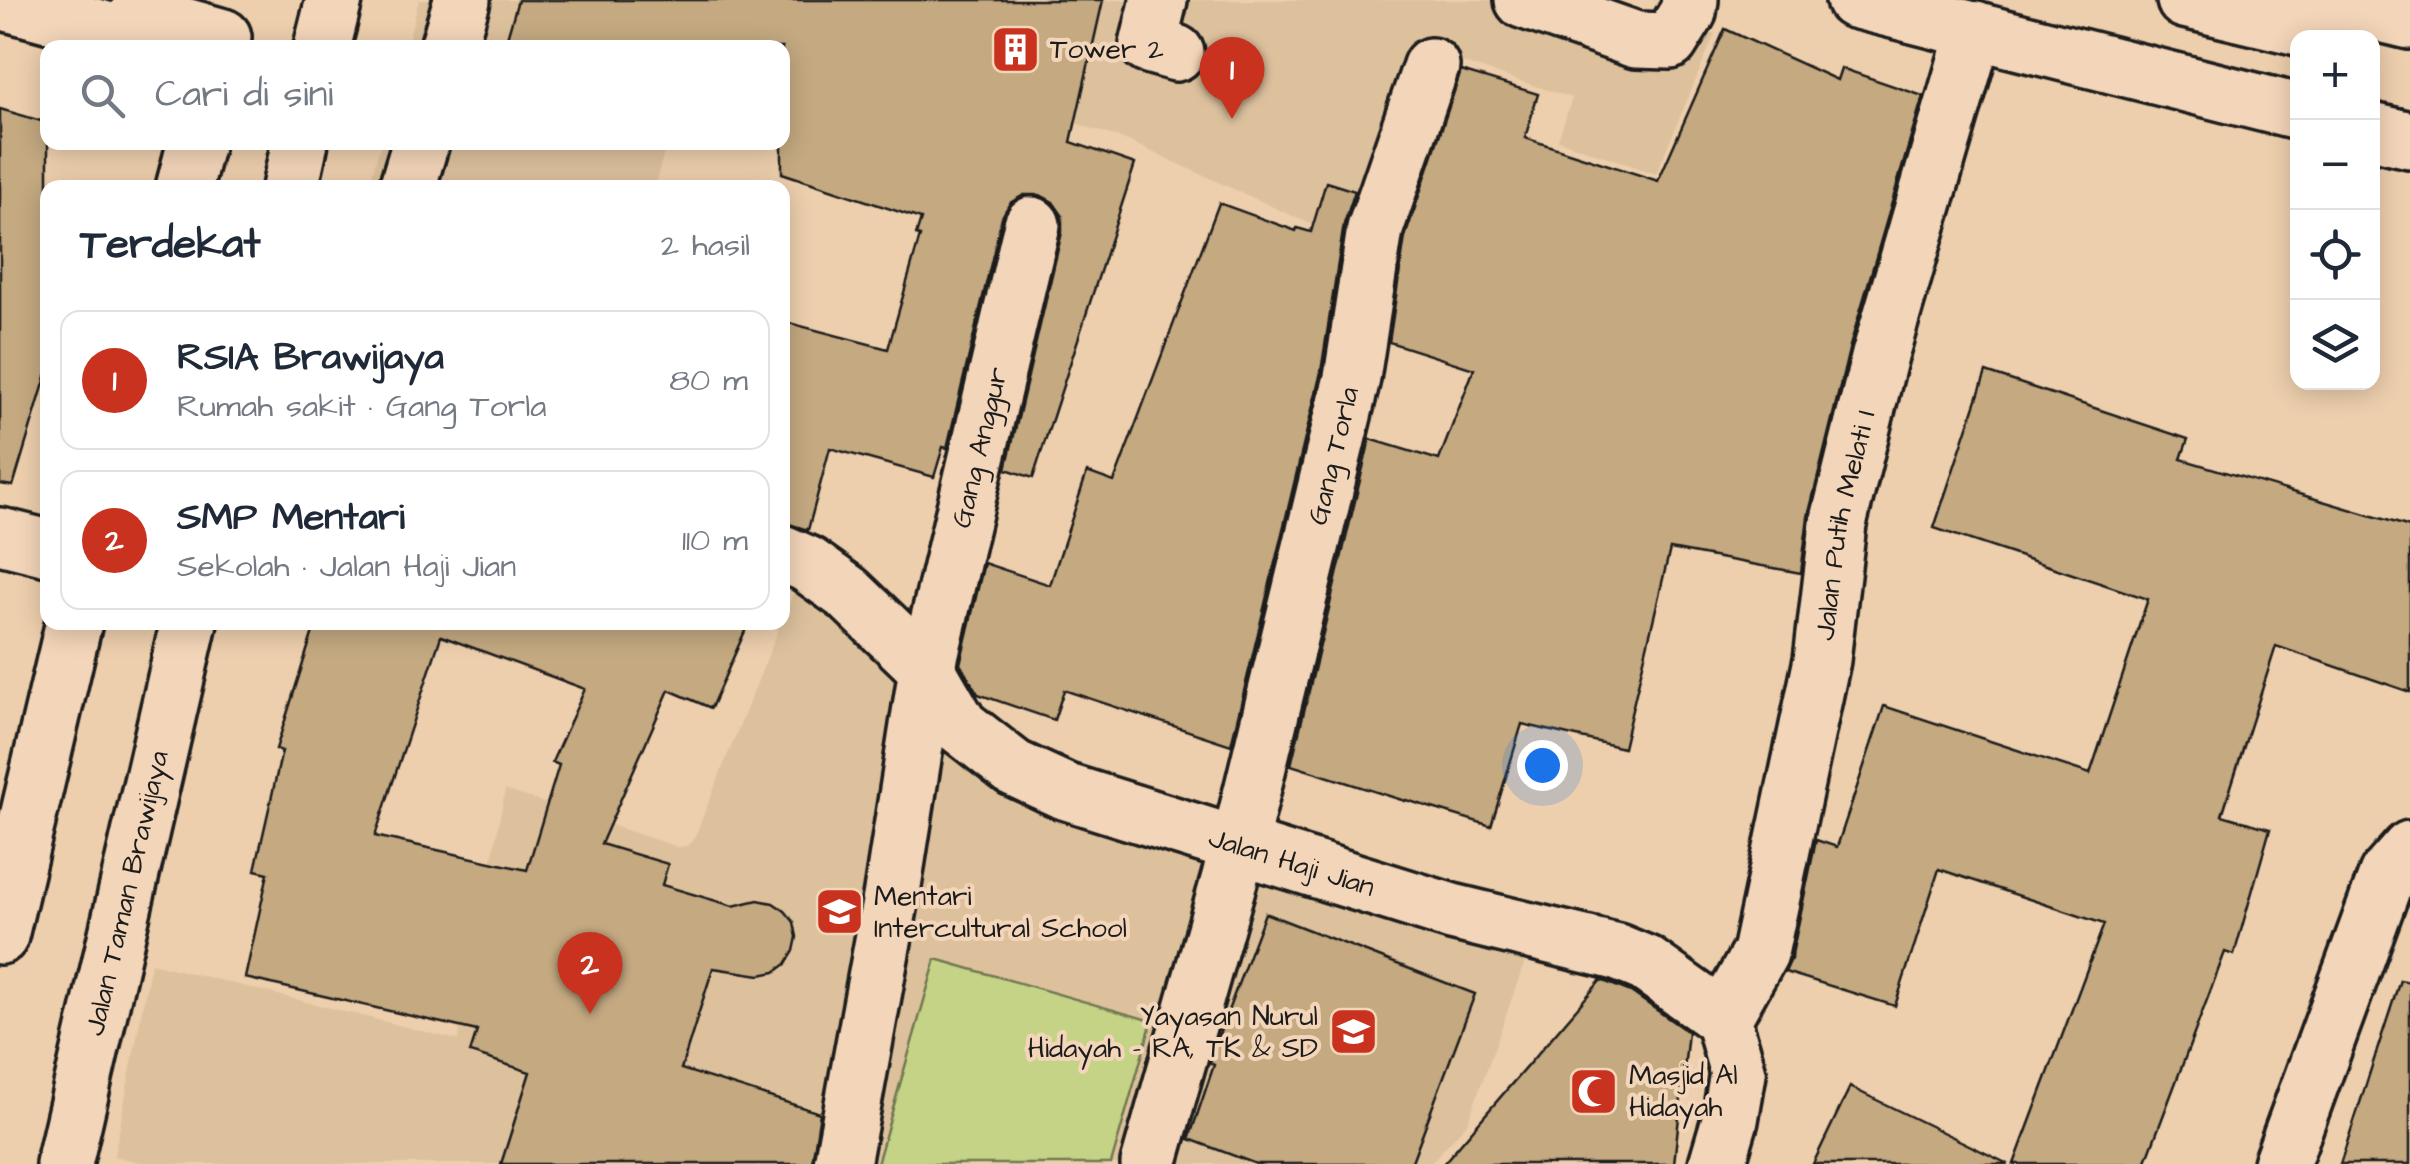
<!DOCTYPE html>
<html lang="id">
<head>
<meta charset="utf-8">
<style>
	:root { --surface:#fff; --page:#f2f2f3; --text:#1f2937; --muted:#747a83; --line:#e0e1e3; --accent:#c8321e }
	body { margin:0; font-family:"Architects Daughter",sans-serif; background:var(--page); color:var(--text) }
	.controls { position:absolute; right:30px; top:30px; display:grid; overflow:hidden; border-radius:20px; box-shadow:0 5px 25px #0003 }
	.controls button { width:90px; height:90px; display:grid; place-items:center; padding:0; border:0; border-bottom:2px solid var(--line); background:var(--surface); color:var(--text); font:50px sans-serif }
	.you { position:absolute; left:1542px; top:765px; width:35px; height:35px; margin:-25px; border:8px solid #fff; border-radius:50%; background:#1a73e8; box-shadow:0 0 0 15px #1a73e833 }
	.badge { display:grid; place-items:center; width:65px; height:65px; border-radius:50%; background:var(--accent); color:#fff; font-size:32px; font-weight:700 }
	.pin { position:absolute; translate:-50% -82px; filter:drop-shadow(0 2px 5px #0008) }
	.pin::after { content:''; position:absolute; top:52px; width:35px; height:30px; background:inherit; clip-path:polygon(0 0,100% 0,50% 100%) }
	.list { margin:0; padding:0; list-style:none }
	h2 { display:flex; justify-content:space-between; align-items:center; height:130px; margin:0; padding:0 40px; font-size:42px }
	h2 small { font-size:32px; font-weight:400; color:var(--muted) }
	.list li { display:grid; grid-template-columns:65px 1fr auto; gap:30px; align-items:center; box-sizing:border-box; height:140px; margin:0 20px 20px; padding:0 20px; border:2px solid var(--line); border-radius:20px }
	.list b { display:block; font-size:38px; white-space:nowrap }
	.list p { margin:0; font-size:32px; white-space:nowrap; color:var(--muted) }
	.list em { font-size:32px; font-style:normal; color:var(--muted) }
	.icon { flex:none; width:55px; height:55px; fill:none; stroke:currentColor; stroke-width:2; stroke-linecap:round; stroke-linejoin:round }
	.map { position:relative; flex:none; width:2410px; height:1164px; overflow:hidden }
	.search { position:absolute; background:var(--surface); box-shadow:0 5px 25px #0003; left:40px; top:40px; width:750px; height:110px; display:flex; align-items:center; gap:25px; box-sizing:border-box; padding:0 35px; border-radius:20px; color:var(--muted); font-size:38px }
	.panel { position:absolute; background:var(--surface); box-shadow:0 5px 25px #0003; left:40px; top:180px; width:750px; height:450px; border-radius:20px }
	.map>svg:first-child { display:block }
	.built { fill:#ddc19d }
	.green { fill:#c5d386; stroke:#707851; stroke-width:2.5 }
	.building { fill:#c4a981; stroke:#1c1c1c; stroke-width:2.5; fill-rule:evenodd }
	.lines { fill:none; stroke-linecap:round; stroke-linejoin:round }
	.minor-casing { stroke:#1c1c1c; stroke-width:62 }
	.major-casing { stroke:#1c1c1c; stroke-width:62 }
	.minor { stroke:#f3d5b9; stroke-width:55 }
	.major { stroke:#f3d5b9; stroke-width:55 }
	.labels { text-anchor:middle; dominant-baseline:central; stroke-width:8; stroke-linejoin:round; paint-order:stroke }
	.poi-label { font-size:28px; fill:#1c1c1c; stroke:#f3d5b9; text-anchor:start }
	.street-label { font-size:28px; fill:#1c1c1c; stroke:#f3d5b9 }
</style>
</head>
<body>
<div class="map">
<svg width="2410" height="1164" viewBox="0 0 2410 1164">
	<rect width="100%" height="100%" fill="#edcfad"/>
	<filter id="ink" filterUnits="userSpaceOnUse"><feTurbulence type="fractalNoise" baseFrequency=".01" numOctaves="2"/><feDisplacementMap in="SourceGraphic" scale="20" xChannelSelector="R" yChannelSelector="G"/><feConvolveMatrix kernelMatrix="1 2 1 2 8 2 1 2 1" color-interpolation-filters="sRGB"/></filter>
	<g filter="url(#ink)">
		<g class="built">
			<polygon points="419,0 1586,0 1715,34 1656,174 1558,140 1572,98 1423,50 1363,248 1128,141 712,1 697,47 406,48"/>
			<polygon points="381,143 667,143 654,187 368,188"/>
			<polygon points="796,586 850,612 919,697 980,783 1211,860 1127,1164 147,1164 114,1156 151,963 458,1040 505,790 678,847 687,846 693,841"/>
			<polygon points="1265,852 1532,942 1468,1122 1430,1164 1164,1164"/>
		</g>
		<polygon class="green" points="936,959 1152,1021 1111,1164 877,1164"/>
		<g class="building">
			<polygon points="518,0 1103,0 1071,142 1135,164 1033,478 1006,469 1062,232 1062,215 1053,202 1040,195 1024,195 1010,203 1002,217 947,448 943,447 934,477 830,448 808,530 782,522 782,321 888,349 920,236 916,235 921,219 782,173 782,48 504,48"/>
			<polygon points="1725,29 1837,80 1841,68 1923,96 1850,346 1808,517 1801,573 1670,549 1623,748 1522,724 1491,826 1406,800 1405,801 1291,765 1370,439 1439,460 1474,369 1389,342 1405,237 1461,71 1538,94 1525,138 1658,181"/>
			<polygon points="0,109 48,123 48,370 13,486 0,484"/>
			<polygon points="1326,182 1355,191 1344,224 1321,372 1231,745 1064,690 1054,720 978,694 960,664 984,563 1050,585 1087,472 1114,482 1219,203 1296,231 1297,228 1311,232"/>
			<polygon points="1986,372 2188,439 2181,459 2410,527 2410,692 2276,646 2222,815 2270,829 2234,955 2225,952 2145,1164 2014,1164 2104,924 1939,869 1895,1006 1785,972 1791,959 1816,840 1837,847 1884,706 2090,774 2148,599 1934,528"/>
			<path d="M316,622H749L711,708L669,690L601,844L668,864L662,885L733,906L758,900L773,903L785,911L794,922L797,937L794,951L786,964L775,972L760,975L713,968L681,1069L820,1113L812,1164H501L530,1072L470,1053L477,1031L245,978L268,873L255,870L282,751L276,749ZM441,636L585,689L552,762L559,765L527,870L375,836Z"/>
			<polygon points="1265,913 1475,994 1411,1164 1256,1164 1189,1139 1214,1065 1210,1063 1215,1045"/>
			<polygon points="1601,980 1631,992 1688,1032 1674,1164 1443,1164"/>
			<polygon points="2400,980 2410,982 2410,1164 2340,1164"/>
			<polygon points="1850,1087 2008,1164 1813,1164"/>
		</g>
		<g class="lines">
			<defs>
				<g id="minor">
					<polyline points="1159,0 1148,45 1176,53"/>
					<polyline points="1523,0 1636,40 1670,41 1688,12 1690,0"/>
					<polyline points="0,1 132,37 142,0"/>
					<polyline points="138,13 223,37"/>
					<polyline points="322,48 334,0"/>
					<polyline points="448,48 462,0"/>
					<polyline points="184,188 196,142"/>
					<polyline points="290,188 300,142"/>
					<polyline points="407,188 421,142"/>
					<polyline points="0,536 48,548"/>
					<path id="s1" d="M782,553L807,564L849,594L927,669L960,726L1014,768L1064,791L1452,912L1617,952L1646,964L1723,1019L1738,1073L1730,1120L1717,1164"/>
					<polyline points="0,936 74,622"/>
					<path id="s2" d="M1723,1019L1760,953L1822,660L1838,524L1880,355L1975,30"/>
					<path id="s3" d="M64,1164L189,622"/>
					<path id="s4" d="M842,1164L892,892L927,669L1032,225"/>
					<path id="s5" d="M1149,1164L1239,845L1352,378L1375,229L1431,66"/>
					<polyline points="2281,1164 2387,875 2410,849"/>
				</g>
				<g id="major">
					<polyline points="1854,0 2298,112"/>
					<polyline points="2185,0 2344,38"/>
					<polyline points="2323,0 2410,21"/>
					<polyline points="2372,131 2410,140"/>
				</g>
			</defs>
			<use href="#minor" class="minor-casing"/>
			<use href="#major" class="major-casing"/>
			<use href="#minor" class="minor"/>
			<use href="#major" class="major"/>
		</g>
	</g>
	<defs>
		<symbol id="building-square" viewBox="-11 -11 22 22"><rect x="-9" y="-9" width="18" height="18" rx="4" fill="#c8321e" stroke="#f3d5b9"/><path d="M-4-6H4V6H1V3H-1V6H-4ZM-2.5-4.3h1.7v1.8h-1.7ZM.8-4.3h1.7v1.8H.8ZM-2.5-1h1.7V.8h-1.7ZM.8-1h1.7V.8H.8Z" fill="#fff"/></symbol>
		<symbol id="school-square" viewBox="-11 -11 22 22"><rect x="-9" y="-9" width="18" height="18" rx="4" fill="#c8321e" stroke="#f3d5b9"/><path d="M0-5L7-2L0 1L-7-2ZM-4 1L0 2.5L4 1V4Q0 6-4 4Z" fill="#fff"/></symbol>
		<symbol id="mosque-square" viewBox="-11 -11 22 22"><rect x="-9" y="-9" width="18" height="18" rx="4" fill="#c8321e" stroke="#f3d5b9"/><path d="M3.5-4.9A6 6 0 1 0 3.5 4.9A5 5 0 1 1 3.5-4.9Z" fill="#fff"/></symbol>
	</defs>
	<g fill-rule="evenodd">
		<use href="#building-square" x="988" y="22" width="55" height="55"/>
		<use href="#school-square" x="812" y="884" width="55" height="55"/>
		<use href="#school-square" x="1326" y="1004" width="55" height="55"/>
		<use href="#mosque-square" x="1566" y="1064" width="55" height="55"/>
	</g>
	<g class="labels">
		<g class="poi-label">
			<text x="1050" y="49">Tower 2</text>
			<text x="874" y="896">Mentari<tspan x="874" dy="32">Intercultural School</tspan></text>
			<text x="1318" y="1016" text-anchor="end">Yayasan Nurul<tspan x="1318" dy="32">Hidayah - RA, TK &amp; SD</tspan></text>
			<text x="1629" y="1075">Masjid Al<tspan x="1629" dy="32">Hidayah</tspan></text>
		</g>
		<g class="street-label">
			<text stroke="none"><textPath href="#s4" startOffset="730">Gang Anggur</textPath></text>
			<text stroke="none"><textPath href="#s5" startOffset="732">Gang Torla</textPath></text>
			<text stroke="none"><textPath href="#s2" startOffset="512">Jalan Putih Melati I</textPath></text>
			<text stroke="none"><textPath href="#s1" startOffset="615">Jalan Haji Jian</textPath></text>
			<text stroke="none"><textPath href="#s3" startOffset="278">Jalan Taman Brawijaya</textPath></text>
		</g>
	</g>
</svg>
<div class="controls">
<button>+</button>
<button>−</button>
<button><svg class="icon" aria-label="locate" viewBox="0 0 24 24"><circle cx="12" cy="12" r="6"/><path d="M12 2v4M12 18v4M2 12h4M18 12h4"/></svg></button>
<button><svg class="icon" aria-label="layers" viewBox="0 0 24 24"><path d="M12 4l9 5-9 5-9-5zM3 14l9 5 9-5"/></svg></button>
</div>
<div class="you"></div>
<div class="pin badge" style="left:1232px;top:119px">1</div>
<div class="pin badge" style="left:590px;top:1014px">2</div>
<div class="search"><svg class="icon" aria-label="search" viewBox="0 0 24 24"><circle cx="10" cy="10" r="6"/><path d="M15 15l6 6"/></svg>Cari di sini</div>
<section class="panel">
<h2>Terdekat<small>2 hasil</small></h2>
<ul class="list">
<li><span class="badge">1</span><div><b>RSIA Brawijaya</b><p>Rumah sakit · Gang Torla</p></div><em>80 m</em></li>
<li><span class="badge">2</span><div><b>SMP Mentari</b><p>Sekolah · Jalan Haji Jian</p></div><em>110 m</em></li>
</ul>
</section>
</div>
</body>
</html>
